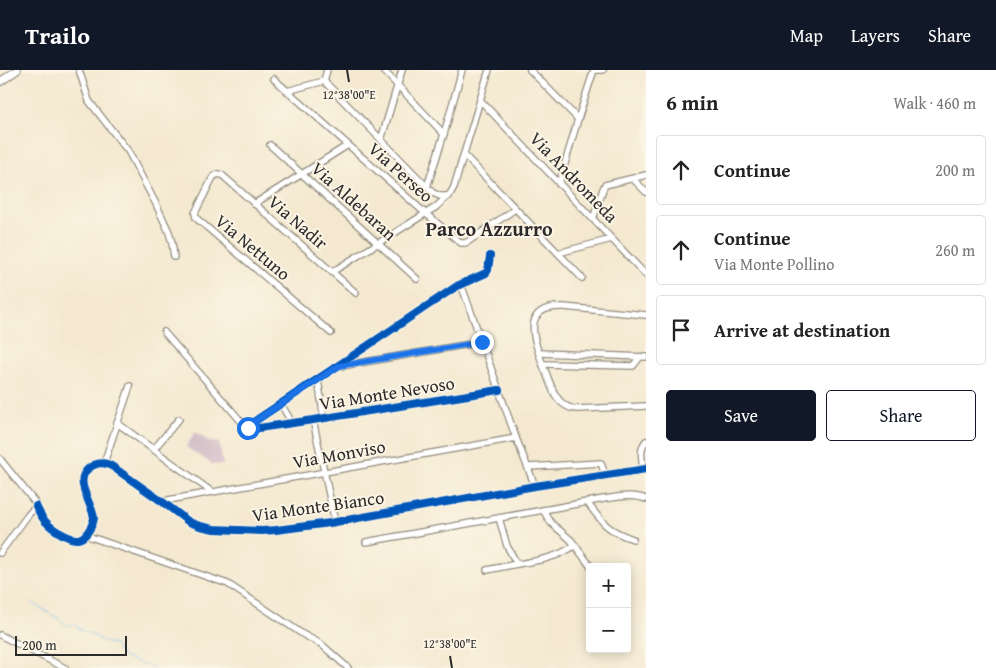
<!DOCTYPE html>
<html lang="en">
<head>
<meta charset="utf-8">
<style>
	:root { --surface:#fff; --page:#f6f6f6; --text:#222; --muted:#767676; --line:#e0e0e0; --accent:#111827 }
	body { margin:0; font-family:"Gentium Book Plus",serif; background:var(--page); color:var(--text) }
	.controls { position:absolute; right:15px; bottom:15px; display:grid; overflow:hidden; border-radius:5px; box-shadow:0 2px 12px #0003 }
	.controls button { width:45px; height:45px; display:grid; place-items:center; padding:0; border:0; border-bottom:1px solid var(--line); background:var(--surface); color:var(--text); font:25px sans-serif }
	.scale { position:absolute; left:15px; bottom:12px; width:112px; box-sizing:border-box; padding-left:5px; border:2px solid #2b2b2b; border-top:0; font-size:14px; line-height:18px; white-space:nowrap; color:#2b2b2b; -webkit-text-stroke:4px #fcf5e5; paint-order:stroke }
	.stop { position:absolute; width:15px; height:15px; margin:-11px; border:4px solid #1a73e8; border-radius:50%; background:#fff }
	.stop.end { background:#1a73e8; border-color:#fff; box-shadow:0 1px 5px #0008 }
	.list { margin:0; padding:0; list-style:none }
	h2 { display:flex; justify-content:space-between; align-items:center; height:65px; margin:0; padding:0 20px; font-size:21px }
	h2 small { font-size:16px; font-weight:400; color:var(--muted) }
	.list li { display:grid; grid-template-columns:32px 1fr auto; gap:15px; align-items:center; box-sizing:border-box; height:70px; margin:0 10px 10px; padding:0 10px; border:1px solid var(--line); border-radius:5px }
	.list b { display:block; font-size:19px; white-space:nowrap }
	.list p { margin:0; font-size:16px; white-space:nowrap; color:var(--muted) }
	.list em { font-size:16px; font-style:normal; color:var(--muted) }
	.actions { display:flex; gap:10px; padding:15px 20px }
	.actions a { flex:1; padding:11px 0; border:1px solid var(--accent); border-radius:5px; text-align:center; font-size:18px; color:var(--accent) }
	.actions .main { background:var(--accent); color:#fff }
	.icon { flex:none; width:28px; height:28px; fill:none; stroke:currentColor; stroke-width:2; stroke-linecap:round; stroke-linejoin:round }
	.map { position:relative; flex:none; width:646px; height:598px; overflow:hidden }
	header { display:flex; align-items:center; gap:30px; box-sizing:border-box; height:70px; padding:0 25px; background:var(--accent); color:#fff }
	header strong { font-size:24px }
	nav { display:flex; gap:28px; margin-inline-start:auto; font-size:18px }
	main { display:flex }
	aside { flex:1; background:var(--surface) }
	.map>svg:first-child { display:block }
	.industrial { fill:#d2bdc8 }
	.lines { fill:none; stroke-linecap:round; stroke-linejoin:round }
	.stream { stroke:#76bced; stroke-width:1 }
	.minor-casing { stroke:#908a7e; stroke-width:8 }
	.major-casing { stroke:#908a7e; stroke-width:9 }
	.minor { stroke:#fff; stroke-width:5.5 }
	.major { stroke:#fff; stroke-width:7 }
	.cycleway-casing { stroke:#fcf5e5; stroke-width:11 }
	.cycleway { stroke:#0057b8; stroke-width:8 }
	.route { stroke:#1a73e8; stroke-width:6 }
	.ticks { fill:none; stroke:#2b2b2b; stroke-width:2 }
	.labels { text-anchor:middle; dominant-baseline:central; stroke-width:4; stroke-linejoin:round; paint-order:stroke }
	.street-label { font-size:18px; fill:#2b2b2b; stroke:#fcf5e5 }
	.quarter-label { font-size:20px; font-weight:bold; fill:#2b2b2b; stroke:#fcf5e5 }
	.ticks-label { font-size:12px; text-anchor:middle; fill:#2b2b2b; stroke:#fcf5e5; stroke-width:4; stroke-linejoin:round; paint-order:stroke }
</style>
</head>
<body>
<header>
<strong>Trailo</strong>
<nav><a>Map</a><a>Layers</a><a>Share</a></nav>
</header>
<main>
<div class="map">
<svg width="646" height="598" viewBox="0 0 646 598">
	<rect width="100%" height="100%" fill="#fcf5e5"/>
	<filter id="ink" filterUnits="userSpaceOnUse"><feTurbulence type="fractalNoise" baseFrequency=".02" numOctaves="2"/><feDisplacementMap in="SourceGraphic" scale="10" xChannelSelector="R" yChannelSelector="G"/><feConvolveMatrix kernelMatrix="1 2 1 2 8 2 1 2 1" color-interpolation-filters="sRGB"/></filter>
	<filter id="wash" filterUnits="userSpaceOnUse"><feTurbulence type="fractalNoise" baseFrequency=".0096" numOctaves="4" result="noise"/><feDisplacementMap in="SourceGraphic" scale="20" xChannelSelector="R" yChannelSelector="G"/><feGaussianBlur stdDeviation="1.12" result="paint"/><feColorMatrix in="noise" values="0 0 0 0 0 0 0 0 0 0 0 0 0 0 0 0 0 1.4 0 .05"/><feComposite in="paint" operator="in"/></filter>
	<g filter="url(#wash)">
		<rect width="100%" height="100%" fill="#f4e9d0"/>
		<polygon class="industrial" points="195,362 210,372 219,372 223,395 212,394 186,377"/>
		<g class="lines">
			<path class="stream" d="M32,533L59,549L68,556L74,554C82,562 86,562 95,566C102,570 105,574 113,574L123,587L154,598"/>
		</g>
	</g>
	<g filter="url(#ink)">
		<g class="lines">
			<defs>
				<g id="minor">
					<polyline points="79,0 89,31 128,81 156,134 169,162 172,173 174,187"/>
					<polyline points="383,0 444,64"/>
					<polyline points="530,0 578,49"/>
					<polyline points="594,0 603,0"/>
					<polyline points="274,9 425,143 461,173 465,173 469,171 515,139"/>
					<polyline points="324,11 433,123 440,126 449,126"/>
					<polyline points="287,21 324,11 327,0"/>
					<polyline points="480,30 646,205"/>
					<polyline points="381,70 402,0"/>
					<polyline points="270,75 417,209"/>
					<polyline points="464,85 582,208"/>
					<polyline points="633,109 646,122"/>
					<polyline points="559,114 578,49 594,0"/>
					<polyline points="427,117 444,64 462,0"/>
					<polyline points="254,134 348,75"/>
					<polyline points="593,149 603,119 605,115 646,105"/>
					<polyline points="558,183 612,169"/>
					<polyline points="490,186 488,200 486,203 457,216 246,357 252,359 313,350 499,320"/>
					<polyline points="332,202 436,137 450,124 454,117 489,0"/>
					<polyline points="461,214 516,368 535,416"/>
					<path d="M646,245L564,237C518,235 535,272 544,298C549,309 552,324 561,332C566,337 572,339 578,339L646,336"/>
					<polyline points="164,262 246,357"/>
					<polyline points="331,263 196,148 195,143 213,107 218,104 222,105 356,223"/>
					<polyline points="539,283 646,287"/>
					<polyline points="543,294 633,296 640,287"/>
					<polyline points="341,296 482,272"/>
					<polyline points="318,310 324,349"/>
					<polyline points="281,334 292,353"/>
					<polyline points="313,350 335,452"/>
					<polyline points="117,353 212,422"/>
					<polyline points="154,379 179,349"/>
					<polyline points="0,389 37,435 28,445 0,483"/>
					<polyline points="104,393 130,316"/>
					<polyline points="528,397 601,393 605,405"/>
					<path d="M643,399C642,389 639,379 646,371"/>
					<polyline points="168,430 516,368"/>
					<path d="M587,432C602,453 608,461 633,469"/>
					<path d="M36,436C39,442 42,449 47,453C52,459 70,470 78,469C86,468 93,455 94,448C92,431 69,407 94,395C101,392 107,393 113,397L164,433L189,452L200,456L214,459L262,461L276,460L330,453L535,416L646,399"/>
					<polyline points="543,440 551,453 571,470 591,497"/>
					<path d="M499,448L507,476L517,494C537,491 558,488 575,475"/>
					<polyline points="85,465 228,514 304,565 321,574 348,598"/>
					<path d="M366,472L604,429C618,427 633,424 646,429"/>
					<polyline points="487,500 517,494"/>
					<polyline points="0,565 65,598"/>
				</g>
				<polyline id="major" points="0,12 17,0"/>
			</defs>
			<use href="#minor" class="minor-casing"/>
			<use href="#major" class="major-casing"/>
			<use href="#minor" class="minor"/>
			<use href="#major" class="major"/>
			<defs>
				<g id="cycleway">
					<polyline points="490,186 488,200 486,203 457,216 246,357 252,359 313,350 499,320"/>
					<path d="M36,436C39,442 42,449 47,453C52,459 70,470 78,469C86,468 93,455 94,448C92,431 69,407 94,395C101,392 107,393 113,397L164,433L189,452L200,456L214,459L262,461L276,460L330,453L535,416L646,399"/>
				</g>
			</defs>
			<use href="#cycleway" class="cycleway-casing"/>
			<use href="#cycleway" class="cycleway"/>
		</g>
	</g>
	<g class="lines" filter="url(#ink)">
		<polyline class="route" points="248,358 246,357 339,296 482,272"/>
	</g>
	<path class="ticks" d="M347,0L349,12M450,586L452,598"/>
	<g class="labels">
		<g class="street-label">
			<text transform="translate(401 102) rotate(42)">Via Perseo</text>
			<text transform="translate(574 107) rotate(46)">Via Andromeda</text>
			<text transform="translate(354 131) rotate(42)">Via Aldebaran</text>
			<text transform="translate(298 152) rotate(41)">Via Nadir</text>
			<text transform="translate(253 177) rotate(40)">Via Nettuno</text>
			<text transform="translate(387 323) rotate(-9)">Via Monte Nevoso</text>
			<text transform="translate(339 384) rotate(-10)">Via Monviso</text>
			<text transform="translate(318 436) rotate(-8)">Via Monte Bianco</text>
		</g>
		<g class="quarter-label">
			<text x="489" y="158">Parco Azzurro</text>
		</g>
	</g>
	<g class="ticks-label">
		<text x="349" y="29">12°38'00"E</text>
		<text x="450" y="578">12°38'00"E</text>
	</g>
</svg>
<div class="controls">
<button>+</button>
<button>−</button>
</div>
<div class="scale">200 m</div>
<div class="stop" style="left:248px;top:358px"></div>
<div class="stop end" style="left:482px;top:272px"></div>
</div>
<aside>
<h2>6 min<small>Walk · 460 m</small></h2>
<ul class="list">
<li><svg class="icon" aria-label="ahead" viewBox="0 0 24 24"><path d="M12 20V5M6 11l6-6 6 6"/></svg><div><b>Continue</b></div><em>200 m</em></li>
<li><svg class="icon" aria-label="ahead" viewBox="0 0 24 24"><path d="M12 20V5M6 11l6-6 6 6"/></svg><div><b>Continue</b><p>Via Monte Pollino</p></div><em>260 m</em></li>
<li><svg class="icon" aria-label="arrive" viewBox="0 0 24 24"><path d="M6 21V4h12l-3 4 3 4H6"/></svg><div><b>Arrive at destination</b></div></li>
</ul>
<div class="actions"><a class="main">Save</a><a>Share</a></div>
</aside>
</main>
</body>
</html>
